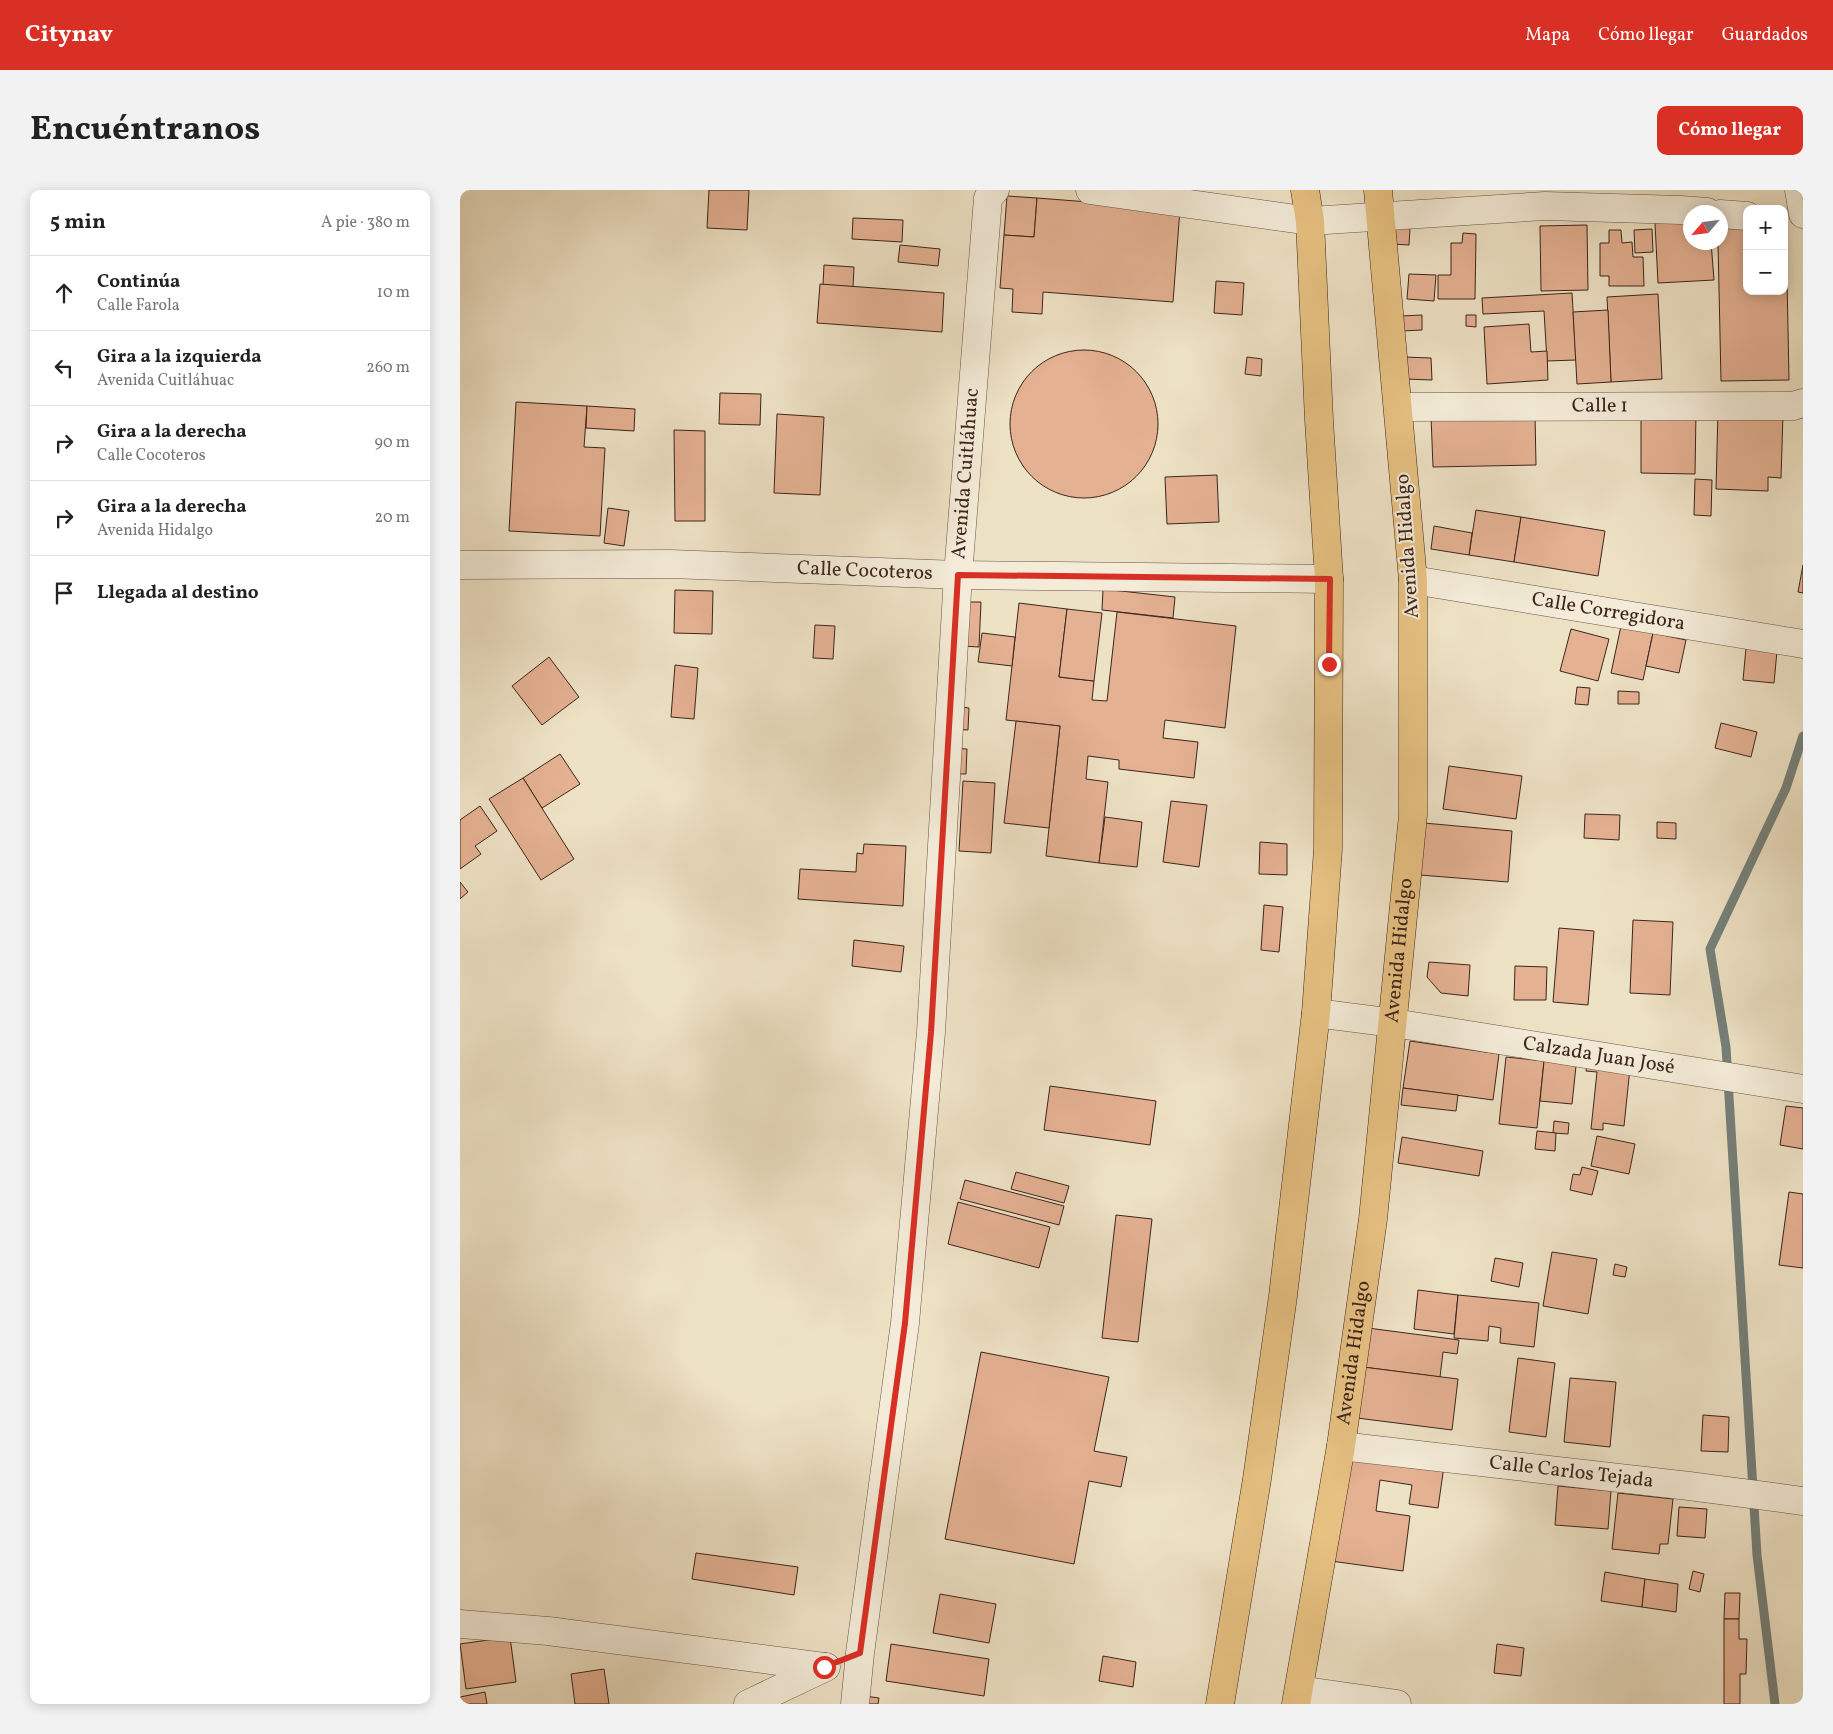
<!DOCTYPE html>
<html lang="es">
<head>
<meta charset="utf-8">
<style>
	:root { --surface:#fff; --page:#f2f2f2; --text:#222; --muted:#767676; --line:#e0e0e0; --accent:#d93025 }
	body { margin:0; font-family:Vollkorn,serif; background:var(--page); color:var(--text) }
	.controls { position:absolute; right:15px; top:15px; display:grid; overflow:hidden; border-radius:10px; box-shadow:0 2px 12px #0003 }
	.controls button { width:45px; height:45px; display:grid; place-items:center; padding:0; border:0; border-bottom:1px solid var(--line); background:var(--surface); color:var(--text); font:25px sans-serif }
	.compass { position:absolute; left:1223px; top:15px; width:45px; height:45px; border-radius:50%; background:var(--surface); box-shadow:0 2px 12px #0003; rotate:242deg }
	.stop { position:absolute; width:15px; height:15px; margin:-11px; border:4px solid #d93025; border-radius:50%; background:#fff }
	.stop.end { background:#d93025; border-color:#fff; box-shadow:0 1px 5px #0008 }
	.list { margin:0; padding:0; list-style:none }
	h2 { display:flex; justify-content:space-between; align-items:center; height:65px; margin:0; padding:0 20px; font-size:21px }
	h2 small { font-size:16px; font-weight:400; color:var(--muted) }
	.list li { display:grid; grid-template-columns:32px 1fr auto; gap:15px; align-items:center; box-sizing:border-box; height:75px; padding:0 20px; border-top:1px solid var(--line) }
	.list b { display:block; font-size:19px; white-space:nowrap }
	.list p { margin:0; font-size:16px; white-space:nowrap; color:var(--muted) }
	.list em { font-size:16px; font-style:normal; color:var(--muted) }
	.icon { flex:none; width:28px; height:28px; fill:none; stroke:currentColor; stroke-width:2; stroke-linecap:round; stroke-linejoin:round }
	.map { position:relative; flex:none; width:1343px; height:1514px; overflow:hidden; border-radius:10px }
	header { display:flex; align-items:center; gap:30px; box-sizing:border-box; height:70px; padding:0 25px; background:var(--accent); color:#fff }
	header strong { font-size:24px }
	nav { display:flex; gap:28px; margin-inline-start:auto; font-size:18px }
	.intro { display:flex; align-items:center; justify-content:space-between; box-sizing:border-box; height:120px; padding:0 30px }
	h1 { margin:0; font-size:35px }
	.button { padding:12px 22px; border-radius:10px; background:var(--accent); color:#fff; font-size:18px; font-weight:700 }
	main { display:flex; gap:30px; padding:0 30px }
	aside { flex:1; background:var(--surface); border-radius:10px; box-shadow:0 2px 12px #0003 }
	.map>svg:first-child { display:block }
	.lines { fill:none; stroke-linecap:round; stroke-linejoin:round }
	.stream { stroke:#75807a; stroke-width:9 }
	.building { fill:#e4b192; stroke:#3d251c }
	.minor-casing { stroke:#695446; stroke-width:29 }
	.major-casing { stroke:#3d251c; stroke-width:29 }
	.minor { stroke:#f4ecd9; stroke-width:28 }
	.major { stroke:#e7c182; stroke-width:28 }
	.route { stroke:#d93025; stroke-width:6 }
	.labels { text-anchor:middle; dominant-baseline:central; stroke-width:4; stroke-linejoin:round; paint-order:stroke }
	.street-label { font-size:20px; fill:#3d251c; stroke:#f4ecd9 }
</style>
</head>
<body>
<header>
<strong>Citynav</strong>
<nav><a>Mapa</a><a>Cómo llegar</a><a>Guardados</a></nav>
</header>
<div class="intro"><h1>Encuéntranos</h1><a class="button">Cómo llegar</a></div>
<main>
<aside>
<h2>5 min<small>A pie · 380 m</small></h2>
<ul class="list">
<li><svg class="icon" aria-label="ahead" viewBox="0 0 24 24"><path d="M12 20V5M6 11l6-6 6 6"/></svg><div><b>Continúa</b><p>Calle Farola</p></div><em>10 m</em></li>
<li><svg class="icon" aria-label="left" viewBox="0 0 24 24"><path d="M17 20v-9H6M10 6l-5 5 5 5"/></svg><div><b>Gira a la izquierda</b><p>Avenida Cuitláhuac</p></div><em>260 m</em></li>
<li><svg class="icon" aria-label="right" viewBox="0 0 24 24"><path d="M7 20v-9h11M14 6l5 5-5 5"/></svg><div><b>Gira a la derecha</b><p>Calle Cocoteros</p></div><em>90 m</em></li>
<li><svg class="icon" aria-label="right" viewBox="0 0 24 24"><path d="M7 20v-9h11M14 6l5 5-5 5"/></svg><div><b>Gira a la derecha</b><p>Avenida Hidalgo</p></div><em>20 m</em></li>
<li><svg class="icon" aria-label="arrive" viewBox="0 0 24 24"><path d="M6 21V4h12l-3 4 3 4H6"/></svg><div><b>Llegada al destino</b></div></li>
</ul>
</aside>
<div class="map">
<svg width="1343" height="1514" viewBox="0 0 1343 1514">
	<rect width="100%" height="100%" fill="#eee2c5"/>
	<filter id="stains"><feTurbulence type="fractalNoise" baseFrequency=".004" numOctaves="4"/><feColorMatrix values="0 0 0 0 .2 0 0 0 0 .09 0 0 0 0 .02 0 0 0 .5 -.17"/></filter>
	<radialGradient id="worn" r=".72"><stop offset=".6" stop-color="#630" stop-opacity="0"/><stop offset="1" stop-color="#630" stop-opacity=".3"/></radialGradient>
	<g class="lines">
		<polyline class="stream" points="1315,1514 1297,1365 1266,857 1250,759 1326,598 1343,546"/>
	</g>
	<g class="building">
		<polygon points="249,0 289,0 287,40 247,38"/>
		<polygon points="547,6 577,8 574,47 544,45"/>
		<polygon points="577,8 720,19 713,112 583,102 582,124 552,122 553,99 540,98 544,45 574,47"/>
		<polygon points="393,28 443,30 442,52 392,49"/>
		<polygon points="1260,30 1287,30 1287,101 1324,101 1324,89 1327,89 1329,190 1261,191 1258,52 1260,52"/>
		<polygon points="1230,31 1230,52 1251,52 1254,90 1198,93 1195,33"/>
		<polygon points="1127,35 1128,100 1081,101 1080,36"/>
		<polygon points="950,38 949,55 932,54 931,39"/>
		<polygon points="1192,39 1193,62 1175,63 1174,40"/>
		<polygon points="1149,40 1161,40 1162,53 1172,52 1173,67 1183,67 1184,96 1149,96 1149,86 1140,86 1140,53 1149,53"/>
		<polygon points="1003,43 1016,44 1015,109 978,109 978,85 991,85 991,53 1002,53"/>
		<polygon points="440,55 480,59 478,76 438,72"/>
		<polygon points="364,75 394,77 393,97 363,95"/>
		<polygon points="949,84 976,85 974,111 947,109"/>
		<polygon points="756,91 784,93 782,125 754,123"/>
		<polygon points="360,94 484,103 482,142 357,133"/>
		<polygon points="1112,103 1116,170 1087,171 1084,121 1023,124 1022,108"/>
		<polygon points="1198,104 1202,189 1151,192 1147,107"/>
		<polygon points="1148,120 1151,192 1117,194 1113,122"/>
		<polygon points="962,125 962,140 941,141 941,126"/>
		<polygon points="1006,125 1016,125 1016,137 1006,136"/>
		<polygon points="1069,134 1071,162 1087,161 1088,190 1027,194 1024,137"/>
		<circle cx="624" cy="234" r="74"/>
		<polygon points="787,167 802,169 801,186 785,184"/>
		<polygon points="944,167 971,168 972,190 945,189"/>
		<polygon points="260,203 301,204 300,235 259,234"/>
		<polygon points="56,212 127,216 124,257 145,258 140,346 49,341"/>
		<polygon points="127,216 175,219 174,241 126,238"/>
		<polygon points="1181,221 1236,222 1235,284 1181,283"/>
		<polygon points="1258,221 1323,223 1321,288 1308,287 1308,301 1256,299"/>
		<polygon points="317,224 364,227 360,305 314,303"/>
		<polygon points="1075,225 1076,275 973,277 971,226"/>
		<polygon points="214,240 245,241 245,331 215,331"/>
		<polygon points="757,285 759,332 707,334 705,287"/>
		<polygon points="1235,289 1252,290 1251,326 1234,325"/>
		<polygon points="148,318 169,321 164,356 144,353"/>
		<polygon points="1016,320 1061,327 1054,372 1009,365"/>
		<polygon points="1061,327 1145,341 1138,386 1054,372"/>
		<polygon points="974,336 1012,343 1009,365 971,359"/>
		<polygon points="1343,375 1343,403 1338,402"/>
		<polygon points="643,399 715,407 713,428 642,420"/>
		<polygon points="215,400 253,401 252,444 214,443"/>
		<polygon points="503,412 521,412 519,457 502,456"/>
		<polygon points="559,413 607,419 599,487 634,491 632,510 647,511 657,422 776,436 765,538 705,530 703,548 738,552 734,588 659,579 659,570 628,566 626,589 648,592 639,673 586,666 600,536 546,530"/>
		<polygon points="607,419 642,423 634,491 599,487"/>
		<polygon points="355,435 375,436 373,469 353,468"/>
		<polygon points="1161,436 1193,443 1183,490 1151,483"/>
		<polygon points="1111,439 1149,449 1138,491 1100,481"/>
		<polygon points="522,443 555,447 552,476 518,472"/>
		<polygon points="1193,443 1226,450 1219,483 1186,476"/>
		<polygon points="1286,458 1317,461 1314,493 1283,490"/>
		<polygon points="89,467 119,507 82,535 52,496"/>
		<polygon points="215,475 238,478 234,529 211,527"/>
		<polygon points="1117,497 1130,498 1128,515 1115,514"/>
		<polygon points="1158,501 1179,502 1179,514 1158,514"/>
		<polygon points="494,516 509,518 508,540 493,539"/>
		<polygon points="556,531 600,536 589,638 544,633"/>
		<polygon points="1261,533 1297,542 1291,567 1255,558"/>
		<polygon points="491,558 507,559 506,584 490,584"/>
		<polygon points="100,564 120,594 82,618 63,588"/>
		<polygon points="989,576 1062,586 1056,629 983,619"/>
		<polygon points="63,588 114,669 81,690 29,609"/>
		<polygon points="503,591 535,593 531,663 499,661"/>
		<polygon points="711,611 747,615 739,677 703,672"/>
		<polygon points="20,616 37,641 15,656 21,664 0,679 0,630"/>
		<polygon points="1125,624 1160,625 1159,650 1124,648"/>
		<polygon points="645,627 682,632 677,677 639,673"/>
		<polygon points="1197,632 1216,633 1216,649 1197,648"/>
		<polygon points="964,633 1052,641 1048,692 960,685"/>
		<polygon points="800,652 827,654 827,685 799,684"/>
		<polygon points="404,654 446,656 443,716 338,709 340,679 396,682 397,663 403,664"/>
		<polygon points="0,692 8,702 0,709"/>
		<polygon points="804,715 823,717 819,762 801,760"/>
		<polygon points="1173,730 1213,732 1210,805 1170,803"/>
		<polygon points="1099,738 1134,741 1128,815 1093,812"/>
		<polygon points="394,750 444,756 441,782 392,776"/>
		<polygon points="969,772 1010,775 1008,806 981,803 967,787"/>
		<polygon points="1055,776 1087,777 1086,810 1054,810"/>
		<polygon points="950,851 1039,864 1033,910 943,898"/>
		<polygon points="1046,867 1084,871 1077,938 1039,934"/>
		<polygon points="1084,871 1116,876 1112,914 1080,911"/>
		<polygon points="1127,874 1170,878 1164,936 1143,933 1143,940 1131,939 1137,882 1126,881"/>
		<polygon points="590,896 696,911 690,955 584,940"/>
		<polygon points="943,898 998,905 996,921 941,915"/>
		<polygon points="1326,916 1343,918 1343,959 1320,955"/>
		<polygon points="1094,931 1109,933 1108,944 1093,943"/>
		<polygon points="1077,941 1096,943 1095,961 1075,959"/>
		<polygon points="1137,946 1175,954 1169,984 1131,976"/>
		<polygon points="942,947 1023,961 1019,986 938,973"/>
		<polygon points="1122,977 1138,981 1132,1005 1110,1000 1113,984 1120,985"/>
		<polygon points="556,982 609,996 604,1013 551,999"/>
		<polygon points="505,990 604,1016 599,1035 500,1009"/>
		<polygon points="1329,1002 1343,1004 1343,1078 1319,1075"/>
		<polygon points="498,1012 590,1037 579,1078 488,1054"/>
		<polygon points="656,1025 692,1029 678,1152 642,1148"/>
		<polygon points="1092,1062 1137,1069 1128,1124 1083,1116"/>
		<polygon points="1035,1068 1063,1073 1059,1097 1031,1091"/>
		<polygon points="1155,1074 1167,1077 1165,1087 1153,1085"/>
		<polygon points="958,1100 998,1105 994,1144 954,1139"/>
		<polygon points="998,1105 1079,1113 1074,1157 1040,1153 1041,1138 1029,1136 1028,1151 994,1148"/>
		<polygon points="908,1138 999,1150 997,1164 983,1162 980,1187 903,1177"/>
		<polygon points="521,1162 649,1187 634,1261 667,1267 661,1297 629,1291 614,1374 485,1349"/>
		<polygon points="1058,1168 1095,1173 1086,1247 1049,1242"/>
		<polygon points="903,1177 998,1189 992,1240 897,1228"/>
		<polygon points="1110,1188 1156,1192 1150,1257 1104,1252"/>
		<polygon points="1243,1225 1269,1227 1268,1262 1241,1261"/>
		<polygon points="886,1262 984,1276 978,1318 949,1314 952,1295 920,1290 916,1321 950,1326 943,1381 871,1371"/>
		<polygon points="1098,1296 1151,1301 1148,1339 1095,1335"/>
		<polygon points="1158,1303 1213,1309 1208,1354 1200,1354 1199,1364 1152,1359"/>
		<polygon points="1219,1317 1247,1319 1245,1348 1217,1346"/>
		<polygon points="236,1363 338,1377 334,1405 232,1389"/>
		<polygon points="1233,1381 1244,1384 1240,1402 1229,1399"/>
		<polygon points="1145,1382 1185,1389 1182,1417 1141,1411"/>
		<polygon points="1185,1389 1218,1394 1216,1422 1182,1417"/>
		<polygon points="1265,1403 1280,1403 1279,1429 1264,1429"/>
		<polygon points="480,1404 536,1414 529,1453 473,1443"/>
		<polygon points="1264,1429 1279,1429 1279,1449 1287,1449 1286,1484 1280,1484 1280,1514 1264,1514"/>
		<polygon points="50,1447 56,1492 6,1499 0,1454"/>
		<polygon points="431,1454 529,1469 524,1506 426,1491"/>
		<polygon points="1037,1454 1064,1458 1061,1486 1034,1483"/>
		<polygon points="643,1466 676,1472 673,1497 639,1491"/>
		<polygon points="144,1479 149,1514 115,1514 111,1484"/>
		<polygon points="25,1502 27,1514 0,1514 0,1507"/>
		<polygon points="398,1505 419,1508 418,1514 397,1514"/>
	</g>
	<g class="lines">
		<defs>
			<g id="minor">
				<polyline points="630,0 850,31 1085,16 1221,20 1247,22"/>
				<polyline points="1339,0 1343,24"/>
				<polyline points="1260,24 1287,26"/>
				<path id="s1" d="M938,217L1333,216L1343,213"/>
				<path id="s2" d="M0,375L210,374L498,385L869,389"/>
				<path id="s3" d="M953,390L1343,454"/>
				<path id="s4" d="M856,823L934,833L1343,899"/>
				<path id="s5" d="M881,1256L1229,1296L1343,1311"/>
				<polyline points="0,1434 88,1441 364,1477"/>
				<polyline points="839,1500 937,1514"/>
				<polyline points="288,1514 366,1477"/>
				<path id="s6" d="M395,1514L400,1463L445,1133L471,842L498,385L528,8L535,0"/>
			</g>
			<g id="major">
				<polyline points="760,1514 797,1289 823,1106 856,823 868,659 869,389 859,230 850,31 845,0"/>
				<path id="s7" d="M836,1514L881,1256L913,1029L953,625V390L918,0"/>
			</g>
		</defs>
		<use href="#minor" class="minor-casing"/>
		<use href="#major" class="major-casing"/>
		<use href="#minor" class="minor"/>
		<use href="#major" class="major"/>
	</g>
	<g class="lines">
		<polyline class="route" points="364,1477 400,1463 445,1133 471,842 498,385 870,389 869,474"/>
	</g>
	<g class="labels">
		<g class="street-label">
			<text stroke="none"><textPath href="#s1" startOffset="202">Calle 1</textPath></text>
			<text stroke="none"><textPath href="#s6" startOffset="1236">Avenida Cuitláhuac</textPath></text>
			<text transform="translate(948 356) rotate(-94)">Avenida Hidalgo</text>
			<text stroke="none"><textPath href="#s2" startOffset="405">Calle Cocoteros</textPath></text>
			<text stroke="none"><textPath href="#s3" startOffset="198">Calle Corregidora</textPath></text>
			<text stroke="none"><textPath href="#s7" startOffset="761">Avenida Hidalgo</textPath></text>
			<text stroke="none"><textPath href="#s4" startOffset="286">Calzada Juan José</textPath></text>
			<text stroke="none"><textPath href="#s7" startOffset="356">Avenida Hidalgo</textPath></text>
			<text stroke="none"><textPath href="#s5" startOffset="232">Calle Carlos Tejada</textPath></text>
		</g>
	</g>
	<rect width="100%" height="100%" filter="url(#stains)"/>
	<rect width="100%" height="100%" fill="url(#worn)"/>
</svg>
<div class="controls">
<button>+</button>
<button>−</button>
</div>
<svg class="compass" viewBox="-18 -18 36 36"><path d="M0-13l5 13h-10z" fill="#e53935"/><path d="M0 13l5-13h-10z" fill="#767676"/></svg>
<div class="stop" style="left:364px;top:1477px"></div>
<div class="stop end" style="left:869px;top:474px"></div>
</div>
</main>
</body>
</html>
